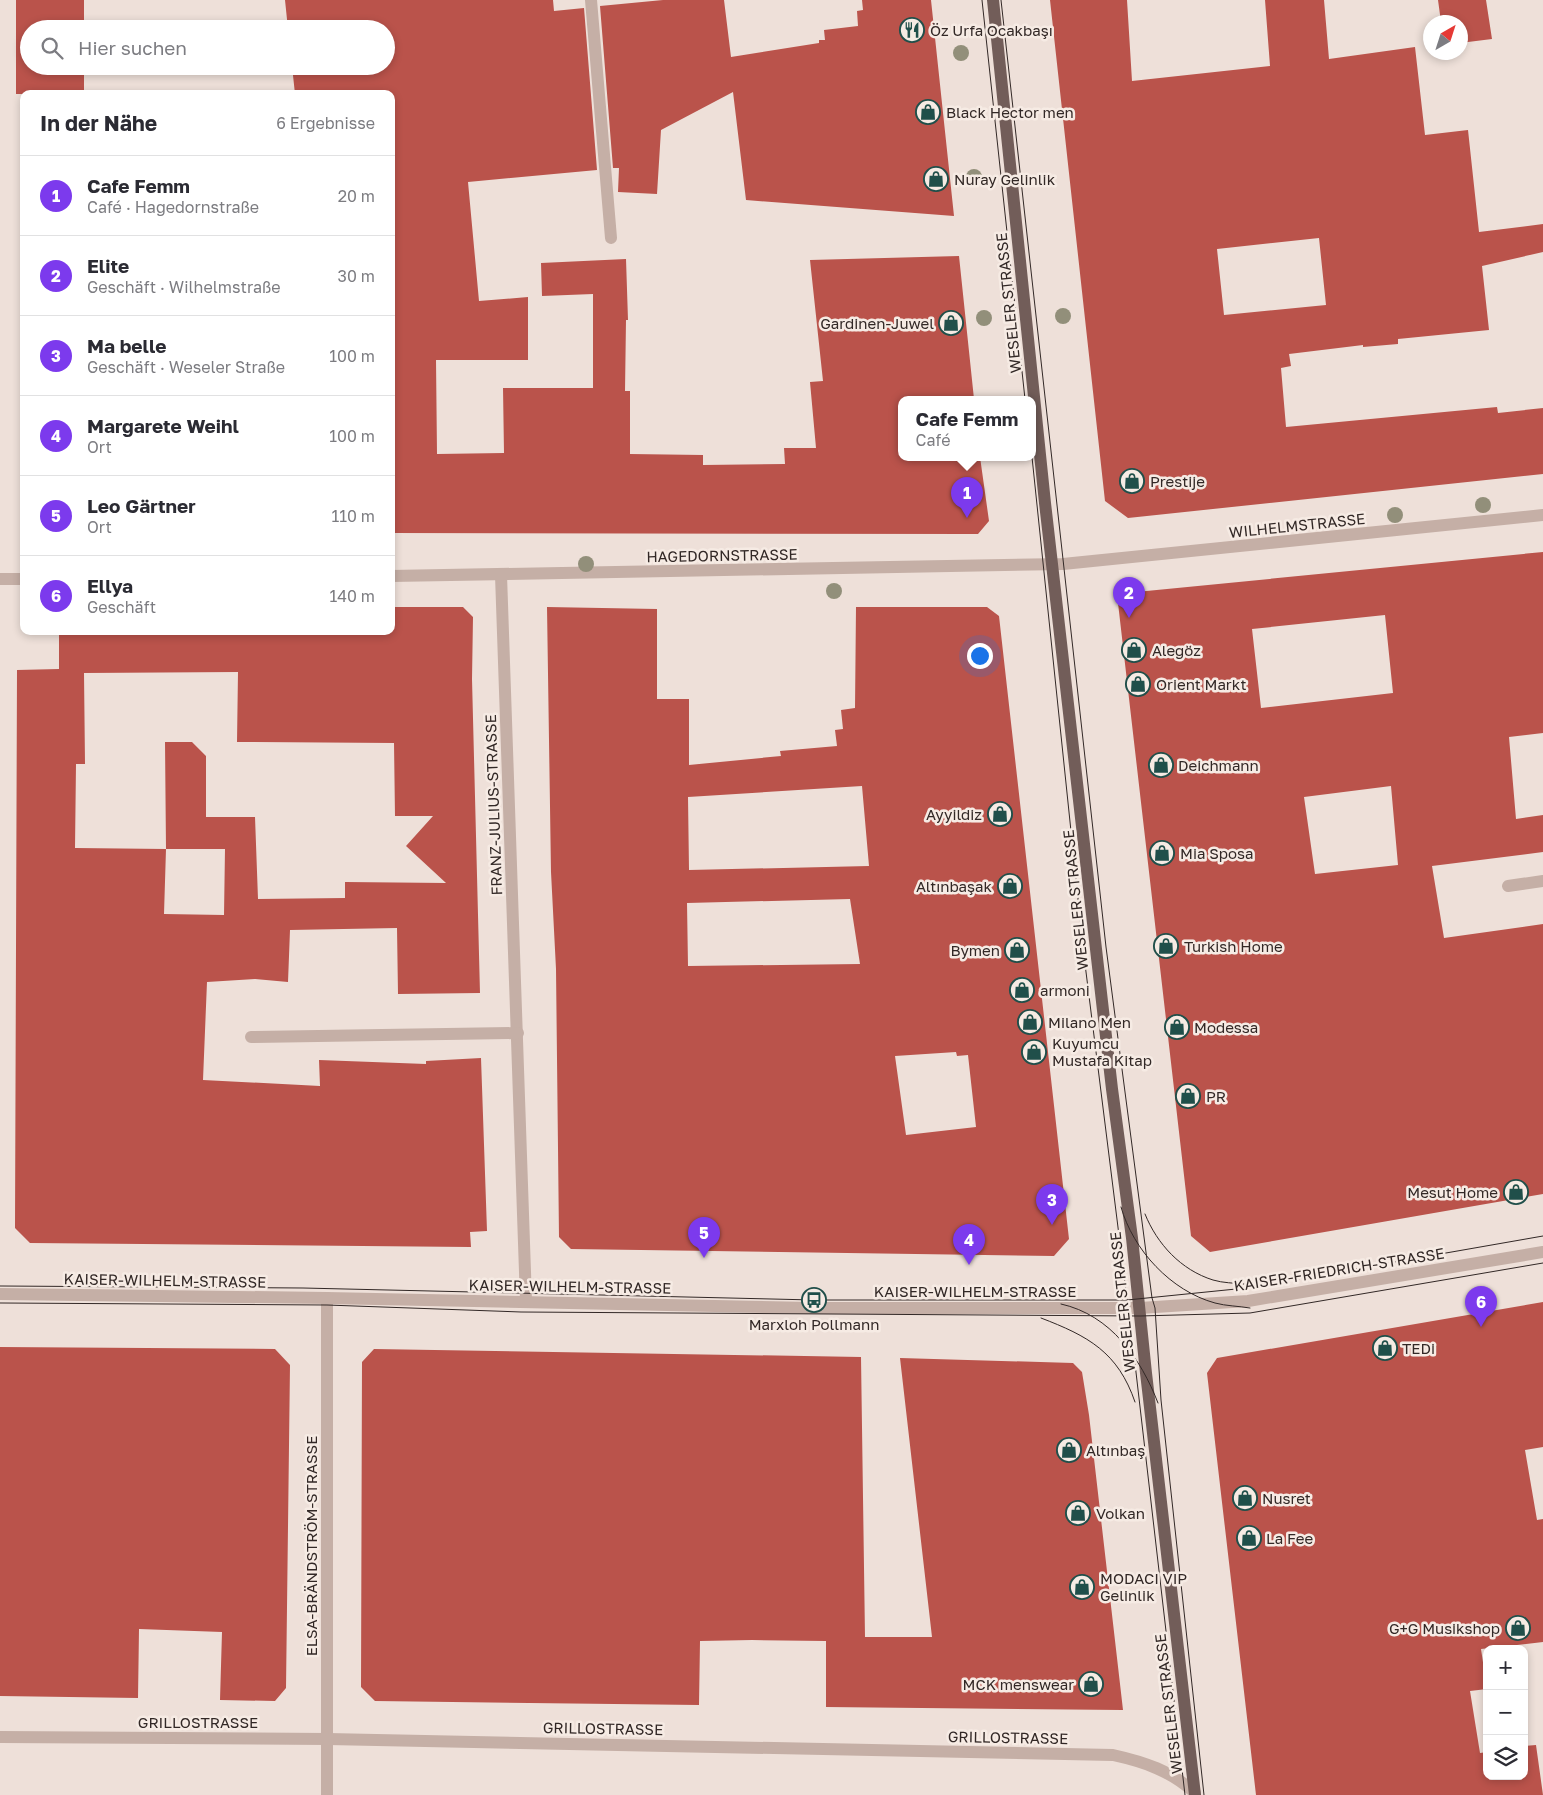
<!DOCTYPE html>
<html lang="de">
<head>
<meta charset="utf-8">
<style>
	:root { --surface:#fff; --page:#f7f7f7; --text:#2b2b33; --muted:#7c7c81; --line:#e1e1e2; --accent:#7c3aed }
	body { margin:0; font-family:"Golos Text",sans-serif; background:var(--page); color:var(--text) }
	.controls { position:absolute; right:15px; bottom:15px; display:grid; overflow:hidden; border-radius:10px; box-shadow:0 2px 8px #0003 }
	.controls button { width:45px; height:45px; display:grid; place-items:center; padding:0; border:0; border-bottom:1px solid var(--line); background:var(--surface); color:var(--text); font:25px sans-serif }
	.compass { position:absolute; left:1423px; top:15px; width:45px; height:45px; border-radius:50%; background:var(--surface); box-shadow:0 2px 8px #0003; rotate:39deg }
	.you { position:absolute; left:979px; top:655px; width:18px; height:18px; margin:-12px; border:4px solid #fff; border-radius:50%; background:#1a73e8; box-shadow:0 0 0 8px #1a73e833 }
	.badge { display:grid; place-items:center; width:32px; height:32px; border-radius:50%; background:var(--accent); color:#fff; font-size:16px; font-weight:700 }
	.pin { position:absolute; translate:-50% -41px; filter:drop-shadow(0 1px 2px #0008) }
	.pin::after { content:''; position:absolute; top:26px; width:18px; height:15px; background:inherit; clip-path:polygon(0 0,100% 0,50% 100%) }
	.popup { position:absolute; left:898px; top:396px; width:138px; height:65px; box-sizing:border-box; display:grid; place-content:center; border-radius:10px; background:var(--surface); filter:drop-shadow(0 1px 4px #0005); font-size:16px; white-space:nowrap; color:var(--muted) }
	.popup b { font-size:19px; color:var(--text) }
	.popup::after { content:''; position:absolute; left:50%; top:100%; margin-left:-10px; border:10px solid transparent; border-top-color:var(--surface) }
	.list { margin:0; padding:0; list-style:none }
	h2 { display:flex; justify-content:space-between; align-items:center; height:65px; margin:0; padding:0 20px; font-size:21px }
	h2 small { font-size:16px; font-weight:400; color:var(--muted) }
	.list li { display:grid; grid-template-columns:32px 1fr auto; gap:15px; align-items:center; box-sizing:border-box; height:80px; padding:0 20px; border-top:1px solid var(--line) }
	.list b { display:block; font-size:19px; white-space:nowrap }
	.list p { margin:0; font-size:16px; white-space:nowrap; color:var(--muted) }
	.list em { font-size:16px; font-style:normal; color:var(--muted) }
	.icon { flex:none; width:28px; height:28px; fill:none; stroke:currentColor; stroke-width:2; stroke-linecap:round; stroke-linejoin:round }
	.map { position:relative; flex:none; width:1543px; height:1795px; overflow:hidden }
	.search { position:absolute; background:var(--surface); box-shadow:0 2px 8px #0003; left:20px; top:20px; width:375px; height:55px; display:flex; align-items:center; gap:12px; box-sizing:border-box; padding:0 18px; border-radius:28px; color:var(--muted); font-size:19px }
	.panel { position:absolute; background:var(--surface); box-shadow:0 2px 8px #0003; left:20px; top:90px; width:375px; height:545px; border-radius:10px }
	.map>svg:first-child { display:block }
	.building { fill:#ba534b; fill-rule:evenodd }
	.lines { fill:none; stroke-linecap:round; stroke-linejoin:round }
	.minor { stroke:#c5afa6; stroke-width:12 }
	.major { stroke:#725d59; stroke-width:12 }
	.tram { stroke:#322826; stroke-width:1 }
	.tree { fill:#928f7a }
	.labels { text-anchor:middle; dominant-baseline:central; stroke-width:5; stroke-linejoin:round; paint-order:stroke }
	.poi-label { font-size:15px; fill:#322826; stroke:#f6ebe4; text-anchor:start }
	.street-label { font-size:15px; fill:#322826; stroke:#f6ebe4 }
</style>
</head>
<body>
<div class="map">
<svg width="1543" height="1795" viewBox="0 0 1543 1795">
	<rect width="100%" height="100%" fill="#eee0d9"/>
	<g class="building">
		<polygon points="16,0 84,0 84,29 29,29 29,66 84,66 84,94 16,94"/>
		<polygon points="285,0 553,0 554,11 584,8 597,170 468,182 479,301 528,297 528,360 436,360 437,454 504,453 503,388 593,388 593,294 542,296 541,263 626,259 628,320 626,320 625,391 630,391 630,454 703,455 703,465 785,464 784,448 816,448 810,382 823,381 810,260 959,256 974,399 902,399 902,457 980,457 989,521 978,534 391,533 391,94 295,94 292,66 386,66 386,29 288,29"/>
		<polygon points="663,0 724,0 731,57 819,43 819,40 825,40 824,30 858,26 857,11 863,10 862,0 931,0 954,216 746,200 733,92 661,130 657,194 618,192 619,168 613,168 600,6"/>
		<path d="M1050,0H1127L1132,81L1270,66L1265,0H1324L1329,59L1415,47L1425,135L1468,130L1479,232L1543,224V252L1482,266L1489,330L1398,339V344L1363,347V345L1289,354L1291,366L1281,368L1286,427L1497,407L1498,413L1543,408V474L1128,518L1105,501ZM1319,238L1326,305L1224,315L1217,249Z"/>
		<polygon points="1438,0 1486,0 1492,39 1460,43 1460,22 1441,22"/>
		<path d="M1543,552V733L1509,737L1516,819L1543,815V852L1432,866L1444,938L1543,924V1194L1210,1252L1191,1236L1118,603L1126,593ZM1385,615L1393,693L1261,708L1252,629ZM1391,786L1398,865L1315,874L1304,797Z"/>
		<path d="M391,607H463L473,617L472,679L480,993L398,994L397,928L290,930L288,982L255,979L207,982L203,1080L320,1086L319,1060L426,1064V1061L481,1058L487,1231L470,1232L471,1247L30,1243L15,1228L17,670L59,669V631H391ZM238,672L237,742L394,743L395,816H433L406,846L446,883L345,882V898L258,899L255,817H206V756L192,742H165L166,849L75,848L76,764H85L84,673ZM166,849H225L224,915L164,914Z"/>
		<path d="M547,607L657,609V699H689V765L781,756L780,751L837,746L835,730L843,729L841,710L855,708L856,607H987L999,616L1069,1239L1054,1256L571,1249L559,1237L556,969L551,872ZM862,786L869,866L689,870L688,797ZM850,899L860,964L688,966L687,903ZM956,1052L957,1056L968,1055L976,1127L906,1135L895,1056Z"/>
		<polygon points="1543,1302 1543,1447 1525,1450 1537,1520 1543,1519 1543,1642 1481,1649 1487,1689 1470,1691 1480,1753 1487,1752 1487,1776 1524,1776 1524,1746 1536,1745 1543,1795 1256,1795 1207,1373 1217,1358"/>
		<polygon points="0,1347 275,1349 290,1365 286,1688 275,1701 220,1700 222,1632 139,1629 138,1698 0,1696"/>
		<polygon points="374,1349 861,1357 865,1637 932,1637 900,1358 1073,1363 1082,1372 1089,1415 1123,1710 826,1707 826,1641 752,1640 700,1641 699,1705 375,1701 361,1687 362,1362"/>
	</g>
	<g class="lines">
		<g class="minor">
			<polyline points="591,0 611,238"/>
			<polyline points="501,575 526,1301"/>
			<polyline points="391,576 1063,564 1543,515"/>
			<polyline points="0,579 24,579"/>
			<polyline points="1508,886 1543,881"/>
			<polyline points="251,1037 518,1033"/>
			<polyline points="0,1294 327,1298 811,1308 1140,1308 1248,1301 1543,1252"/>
			<polyline points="327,1298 327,1795"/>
			<path d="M0,1737L328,1739L1113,1755C1145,1762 1171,1771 1195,1793"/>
		</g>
		<polyline class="major" points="993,0 1045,503 1112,1089 1132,1238 1146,1373 1195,1795"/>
		<g class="tram">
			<polyline points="982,0 1025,399"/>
			<polyline points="1001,0 1106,947 1152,1298 1155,1308 1161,1400 1204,1795"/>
			<polyline points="1032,457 1084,956 1134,1355 1185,1795"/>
			<path d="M1121,1207C1133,1250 1171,1291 1215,1303C1226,1306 1238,1306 1250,1308"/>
			<path d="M1145,1214C1157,1244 1181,1270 1213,1280C1223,1283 1234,1283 1244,1284"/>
			<polyline points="0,1286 303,1288 814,1300 1127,1300 1246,1288 1543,1236"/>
			<polyline points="0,1303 327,1305 521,1312 1140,1316 1250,1313 1543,1263"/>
			<path d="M1061,1304C1111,1315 1141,1359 1158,1403"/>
			<path d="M1041,1318C1088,1336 1118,1352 1135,1402"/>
		</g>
	</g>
	<g class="tree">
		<circle cx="961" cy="53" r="8"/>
		<circle cx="974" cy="177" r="8"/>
		<circle cx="1063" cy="316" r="8"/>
		<circle cx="984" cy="318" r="8"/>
		<circle cx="1483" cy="505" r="8"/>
		<circle cx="1395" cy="515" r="8"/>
		<circle cx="586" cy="564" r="8"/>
		<circle cx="834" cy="591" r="8"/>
	</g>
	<defs>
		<symbol id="restaurant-ring" viewBox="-11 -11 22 22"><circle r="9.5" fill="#f6ebe4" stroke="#204f4a" stroke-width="1.5"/><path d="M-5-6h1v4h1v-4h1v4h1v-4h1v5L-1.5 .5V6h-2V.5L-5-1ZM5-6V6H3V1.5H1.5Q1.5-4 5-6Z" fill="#204f4a"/></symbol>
		<symbol id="shop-ring" viewBox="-11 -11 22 22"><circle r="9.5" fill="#f6ebe4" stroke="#204f4a" stroke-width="1.5"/><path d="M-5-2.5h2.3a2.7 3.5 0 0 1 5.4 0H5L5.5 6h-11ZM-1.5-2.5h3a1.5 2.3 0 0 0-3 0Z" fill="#204f4a"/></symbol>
		<symbol id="bus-ring" viewBox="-11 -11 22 22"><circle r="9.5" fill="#f6ebe4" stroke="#204f4a" stroke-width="1.5"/><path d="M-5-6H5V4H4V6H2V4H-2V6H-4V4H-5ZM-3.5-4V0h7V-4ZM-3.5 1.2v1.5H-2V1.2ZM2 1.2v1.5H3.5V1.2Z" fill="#204f4a"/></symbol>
	</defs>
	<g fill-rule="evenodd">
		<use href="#restaurant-ring" x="898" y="16" width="28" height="28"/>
		<use href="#shop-ring" x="914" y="98" width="28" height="28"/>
		<use href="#shop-ring" x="922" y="165" width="28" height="28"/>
		<use href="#shop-ring" x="937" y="309" width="28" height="28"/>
		<use href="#shop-ring" x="1118" y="467" width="28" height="28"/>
		<use href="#shop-ring" x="1120" y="636" width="28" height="28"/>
		<use href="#shop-ring" x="1124" y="670" width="28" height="28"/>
		<use href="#shop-ring" x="1147" y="751" width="28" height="28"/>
		<use href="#shop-ring" x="986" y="800" width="28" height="28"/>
		<use href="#shop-ring" x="1148" y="839" width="28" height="28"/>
		<use href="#shop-ring" x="996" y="872" width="28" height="28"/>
		<use href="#shop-ring" x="1152" y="932" width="28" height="28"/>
		<use href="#shop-ring" x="1003" y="936" width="28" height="28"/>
		<use href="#shop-ring" x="1008" y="976" width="28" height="28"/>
		<use href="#shop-ring" x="1016" y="1008" width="28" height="28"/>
		<use href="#shop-ring" x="1163" y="1013" width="28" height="28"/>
		<use href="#shop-ring" x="1020" y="1038" width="28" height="28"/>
		<use href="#shop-ring" x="1174" y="1082" width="28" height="28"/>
		<use href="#shop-ring" x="1502" y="1178" width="28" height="28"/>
		<use href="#bus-ring" x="800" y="1286" width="28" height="28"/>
		<use href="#shop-ring" x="1371" y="1334" width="28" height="28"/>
		<use href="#shop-ring" x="1055" y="1436" width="28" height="28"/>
		<use href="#shop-ring" x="1231" y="1484" width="28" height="28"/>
		<use href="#shop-ring" x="1064" y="1499" width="28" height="28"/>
		<use href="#shop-ring" x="1235" y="1524" width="28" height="28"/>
		<use href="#shop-ring" x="1068" y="1573" width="28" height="28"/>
		<use href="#shop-ring" x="1504" y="1614" width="28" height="28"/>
		<use href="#shop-ring" x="1077" y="1670" width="28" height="28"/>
	</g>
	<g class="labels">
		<g class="poi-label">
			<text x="930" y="30">Öz Urfa Ocakbaşı</text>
			<text x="946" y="112">Black Hector men</text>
			<text x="954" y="179">Nuray Gelinlik</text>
			<text x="934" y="323" text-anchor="end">Gardinen-Juwel</text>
			<text x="1150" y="481">Prestije</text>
			<text x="1152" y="650">Alegöz</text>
			<text x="1156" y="684">Orient Markt</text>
			<text x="1178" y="765">Deichmann</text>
			<text x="982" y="814" text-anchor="end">Ayyildiz</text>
			<text x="1180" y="853">Mia Sposa</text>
			<text x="992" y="886" text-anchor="end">Altınbaşak</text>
			<text x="1184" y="946">Turkish Home</text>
			<text x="1000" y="950" text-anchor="end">Bymen</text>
			<text x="1040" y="990">armoni</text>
			<text x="1048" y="1022">Milano Men</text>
			<text x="1194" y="1027">Modessa</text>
			<text x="1052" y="1043">Kuyumcu<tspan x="1052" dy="17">Mustafa Kitap</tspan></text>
			<text x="1206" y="1096">PR</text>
			<text x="1498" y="1192" text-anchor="end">Mesut Home</text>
			<text x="814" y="1324" text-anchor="middle">Marxloh Pollmann</text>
			<text x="1402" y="1348">TEDi</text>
			<text x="1086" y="1450">Altınbaş</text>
			<text x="1262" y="1498">Nusret</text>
			<text x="1096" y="1513">Volkan</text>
			<text x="1266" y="1538">La Fee</text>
			<text x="1100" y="1578">MODACI VIP<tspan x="1100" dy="17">Gelinlik</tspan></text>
			<text x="1500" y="1628" text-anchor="end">G+G Musikshop</text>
			<text x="1074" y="1684" text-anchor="end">MCK menswear</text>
		</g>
		<g class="street-label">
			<text transform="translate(1008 303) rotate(-96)">WESELER STRASSE</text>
			<text transform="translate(1297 525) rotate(-6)">WILHELMSTRASSE</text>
			<text transform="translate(722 555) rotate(-1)">HAGEDORNSTRASSE</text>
			<text transform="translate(493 805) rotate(-92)">FRANZ-JULIUS-STRASSE</text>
			<text transform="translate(1075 900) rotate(-96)">WESELER STRASSE</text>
			<text transform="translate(1339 1269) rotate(-9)">KAISER-FRIEDRICH-STRASSE</text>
			<text transform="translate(165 1280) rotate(1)">KAISER-WILHELM-STRASSE</text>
			<text transform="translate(570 1286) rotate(1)">KAISER-WILHELM-STRASSE</text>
			<text x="975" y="1291">KAISER-WILHELM-STRASSE</text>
			<text transform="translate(1122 1302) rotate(-96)">WESELER STRASSE</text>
			<text transform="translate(311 1546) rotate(-90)">ELSA-BRÄNDSTRÖM-STRASSE</text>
			<text transform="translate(1168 1704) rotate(-97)">WESELER STRASSE</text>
			<text x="198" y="1722">GRILLOSTRASSE</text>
			<text transform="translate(603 1728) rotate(1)">GRILLOSTRASSE</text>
			<text transform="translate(1008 1737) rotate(1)">GRILLOSTRASSE</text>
		</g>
	</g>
</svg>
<div class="controls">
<button>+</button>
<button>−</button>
<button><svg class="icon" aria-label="layers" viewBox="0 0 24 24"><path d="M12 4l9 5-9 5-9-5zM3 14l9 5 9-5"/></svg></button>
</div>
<svg class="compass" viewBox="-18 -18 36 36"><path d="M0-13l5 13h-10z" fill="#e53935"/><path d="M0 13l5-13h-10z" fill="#7c7c81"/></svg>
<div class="you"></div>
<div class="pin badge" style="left:967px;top:518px">1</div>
<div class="popup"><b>Cafe Femm</b>Café</div>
<div class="pin badge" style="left:1129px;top:618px">2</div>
<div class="pin badge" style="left:1052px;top:1225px">3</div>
<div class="pin badge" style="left:969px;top:1265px">4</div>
<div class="pin badge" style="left:704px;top:1258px">5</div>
<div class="pin badge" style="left:1481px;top:1327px">6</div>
<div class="search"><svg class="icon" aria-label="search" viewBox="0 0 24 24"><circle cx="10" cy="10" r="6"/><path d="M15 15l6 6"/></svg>Hier suchen</div>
<section class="panel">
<h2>In der Nähe<small>6 Ergebnisse</small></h2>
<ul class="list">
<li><span class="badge">1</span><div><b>Cafe Femm</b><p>Café · Hagedornstraße</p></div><em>20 m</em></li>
<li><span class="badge">2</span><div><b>Elite</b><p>Geschäft · Wilhelmstraße</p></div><em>30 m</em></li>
<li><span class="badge">3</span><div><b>Ma belle</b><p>Geschäft · Weseler Straße</p></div><em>100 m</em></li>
<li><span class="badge">4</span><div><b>Margarete Weihl</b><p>Ort</p></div><em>100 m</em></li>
<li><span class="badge">5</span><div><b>Leo Gärtner</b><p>Ort</p></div><em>110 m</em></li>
<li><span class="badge">6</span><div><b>Ellya</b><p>Geschäft</p></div><em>140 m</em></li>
</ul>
</section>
</div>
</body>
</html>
